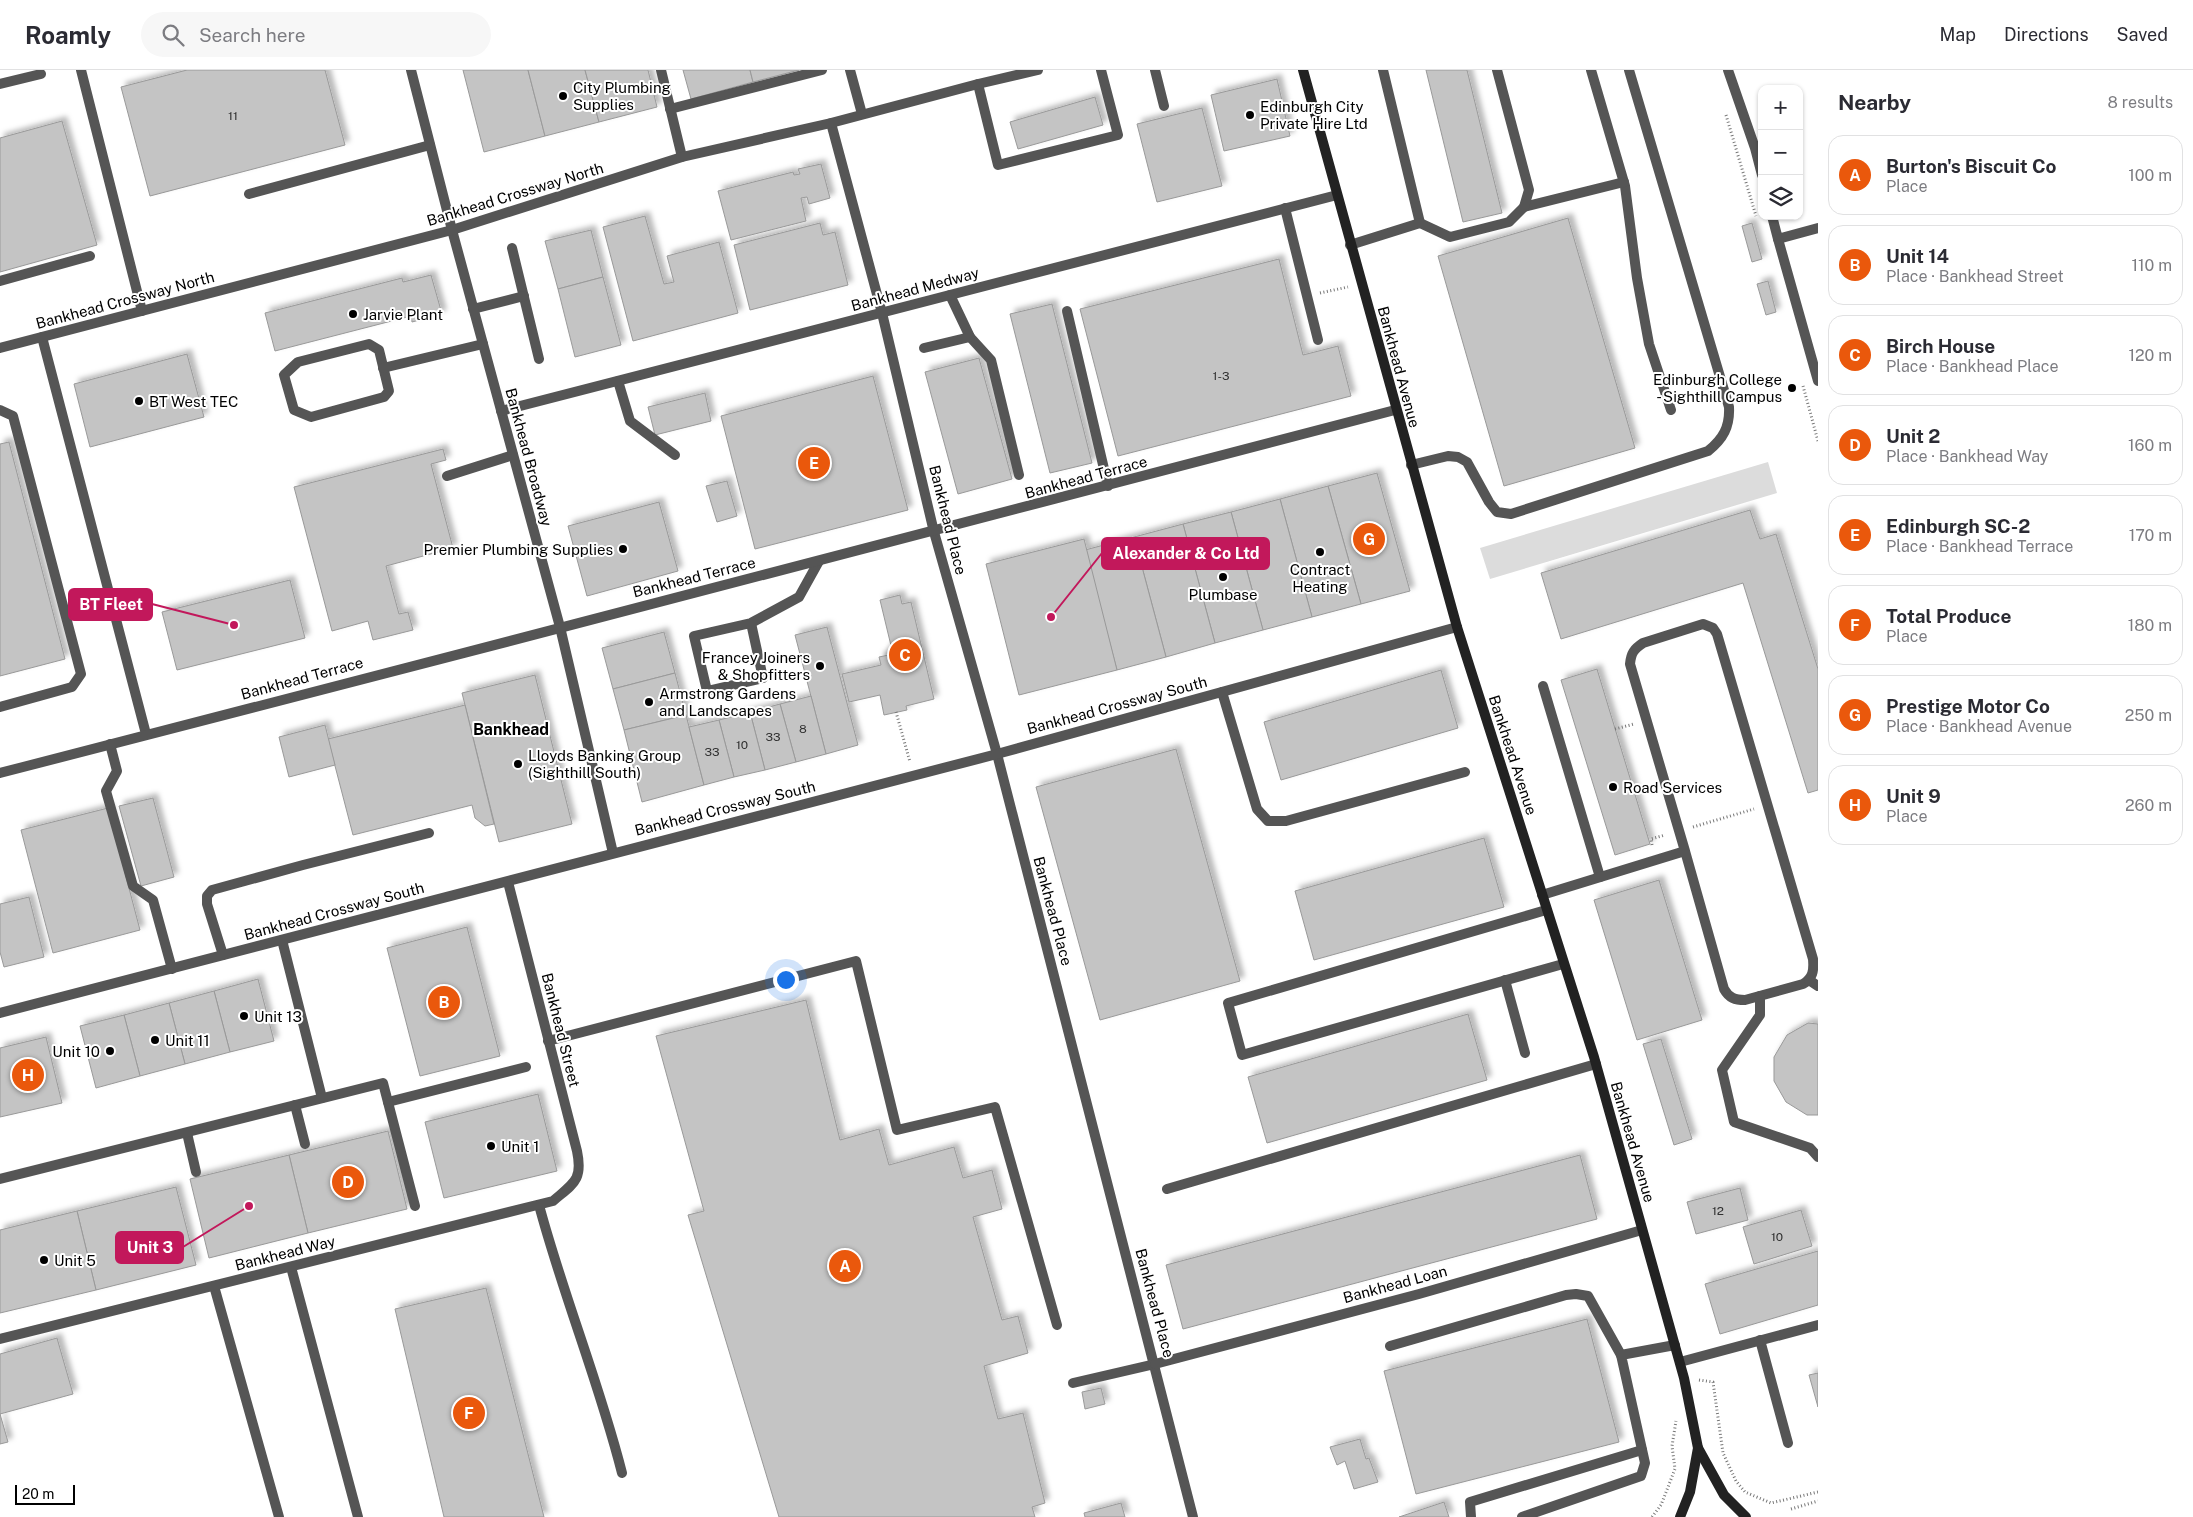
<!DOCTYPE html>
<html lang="en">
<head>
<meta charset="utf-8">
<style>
	:root { --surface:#fff; --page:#f7f7f7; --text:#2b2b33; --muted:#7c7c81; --line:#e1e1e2; --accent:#ea580c }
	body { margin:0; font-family:"Public Sans",sans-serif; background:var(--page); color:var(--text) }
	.controls { position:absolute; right:15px; top:15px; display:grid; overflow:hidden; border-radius:10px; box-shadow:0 1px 4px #0004 }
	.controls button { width:45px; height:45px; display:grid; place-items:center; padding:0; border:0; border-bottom:1px solid var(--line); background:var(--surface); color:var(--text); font:25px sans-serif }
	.scale { position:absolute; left:15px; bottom:12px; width:60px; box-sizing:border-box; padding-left:5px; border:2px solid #000; border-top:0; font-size:14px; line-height:18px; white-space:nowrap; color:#000; -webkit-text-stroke:4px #fff; paint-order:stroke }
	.you { position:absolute; left:785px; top:909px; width:18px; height:18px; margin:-12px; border:4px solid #fff; border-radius:50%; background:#1a73e8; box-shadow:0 0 0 8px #1a73e833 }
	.badge { display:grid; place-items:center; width:32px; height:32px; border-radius:50%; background:var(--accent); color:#fff; font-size:16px; font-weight:700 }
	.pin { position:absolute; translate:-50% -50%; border:2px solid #fff; box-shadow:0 1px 5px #0006 }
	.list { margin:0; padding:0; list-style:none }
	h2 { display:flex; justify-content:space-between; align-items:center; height:65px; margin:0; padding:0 20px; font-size:21px }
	h2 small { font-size:16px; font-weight:400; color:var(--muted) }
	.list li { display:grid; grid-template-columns:32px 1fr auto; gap:15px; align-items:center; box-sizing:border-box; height:80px; margin:0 10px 10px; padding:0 10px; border:1px solid var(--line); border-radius:15px }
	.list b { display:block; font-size:19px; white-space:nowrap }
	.list p { margin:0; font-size:16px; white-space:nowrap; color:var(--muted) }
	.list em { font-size:16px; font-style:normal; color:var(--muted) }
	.icon { flex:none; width:28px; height:28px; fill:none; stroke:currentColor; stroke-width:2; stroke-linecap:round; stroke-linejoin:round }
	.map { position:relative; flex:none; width:1818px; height:1447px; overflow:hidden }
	header { display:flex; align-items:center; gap:30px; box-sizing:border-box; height:70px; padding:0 25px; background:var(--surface); border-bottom:1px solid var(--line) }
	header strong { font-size:24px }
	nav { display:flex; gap:28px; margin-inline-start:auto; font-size:18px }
	.search { width:350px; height:45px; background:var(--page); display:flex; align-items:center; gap:12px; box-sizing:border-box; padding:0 18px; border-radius:28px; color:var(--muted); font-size:19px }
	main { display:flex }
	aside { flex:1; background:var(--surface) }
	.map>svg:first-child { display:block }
	.grass { fill:#dcdcdc }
	.building { fill:#c4c4c4; stroke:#999; filter:url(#shadow) }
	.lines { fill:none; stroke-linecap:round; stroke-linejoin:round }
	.path { stroke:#777; stroke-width:3; stroke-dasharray:1 2.5; stroke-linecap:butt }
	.lane { stroke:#555; stroke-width:10 }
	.street { stroke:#555; stroke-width:10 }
	.secondary { stroke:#222; stroke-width:10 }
	.poi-dot { fill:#000; stroke:#fff; stroke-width:2 }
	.labels { text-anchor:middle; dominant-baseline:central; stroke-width:4; stroke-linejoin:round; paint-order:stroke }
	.number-label { font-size:12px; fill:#313131 }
	.poi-label { font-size:15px; fill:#000; stroke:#fff; text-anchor:start }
	.street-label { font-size:15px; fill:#000; stroke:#fff }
	.neighbourhood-label { font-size:16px; font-weight:bold; fill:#000; stroke:#fff }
	.leader { fill:none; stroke:#c2185b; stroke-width:2 }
	.callout-dot { fill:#c2185b; stroke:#fff; stroke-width:2 }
	.callout { fill:#c2185b; stroke:#c2185b; stroke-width:2 }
	.callout-label { font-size:16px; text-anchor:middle; font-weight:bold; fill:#fff }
</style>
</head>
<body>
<header>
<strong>Roamly</strong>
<div class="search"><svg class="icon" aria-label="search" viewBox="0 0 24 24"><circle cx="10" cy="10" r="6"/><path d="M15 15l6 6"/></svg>Search here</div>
<nav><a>Map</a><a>Directions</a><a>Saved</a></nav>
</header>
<main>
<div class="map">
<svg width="1818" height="1447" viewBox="0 0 1818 1447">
	<defs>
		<filter id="shadow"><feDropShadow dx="4.5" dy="-4.5" stdDeviation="2.5" flood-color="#0004"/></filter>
	</defs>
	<rect width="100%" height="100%" fill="#fff"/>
	<polygon class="grass" points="1768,392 1777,423 1490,509 1480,478"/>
	<g class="building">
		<polygon points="187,0 325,0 345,75 150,126 121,17"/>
		<polygon points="463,0 528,0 545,66 484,82"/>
		<polygon points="528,0 585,0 599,52 545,66"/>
		<polygon points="585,0 648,0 657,37 599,52"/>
		<polygon points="683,0 750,0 753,12 691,29"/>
		<polygon points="750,0 799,0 753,12"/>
		<polygon points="1426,0 1467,0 1502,143 1463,152"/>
		<polygon points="1277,9 1290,66 1224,81 1211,25"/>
		<polygon points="1095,27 1103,55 1018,79 1010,52"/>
		<polygon points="1202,38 1222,116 1157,132 1137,54"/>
		<polygon points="62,51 97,175 0,202 0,68"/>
		<polygon points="821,94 830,128 809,134 807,127 801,128 806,151 731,170 718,121 793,102 794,105 800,104 798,99"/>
		<polygon points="645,146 664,214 674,212 667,186 719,172 738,243 633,271 603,157"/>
		<polygon points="1568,148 1635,378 1504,416 1438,186"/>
		<polygon points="820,153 823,165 835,162 848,215 750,240 734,175"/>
		<polygon points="1752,153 1762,189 1752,192 1742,156"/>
		<polygon points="591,160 603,207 558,219 545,171"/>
		<polygon points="1279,189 1303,285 1338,276 1351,326 1118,386 1080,239"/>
		<polygon points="431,205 442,244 412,252 411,246 275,281 265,243 402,208 403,212"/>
		<polygon points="603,207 621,275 575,287 558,219"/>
		<polygon points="1768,211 1776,242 1766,245 1757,214"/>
		<polygon points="1052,234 1092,393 1050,403 1010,244"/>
		<polygon points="187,284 204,347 90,377 74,314"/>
		<polygon points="979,288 1012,409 958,424 925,302"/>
		<polygon points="873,306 908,440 755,479 721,346"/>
		<polygon points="705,323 711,351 655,365 648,337"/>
		<polygon points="9,372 65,589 0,606 0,374"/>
		<polygon points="443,379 446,390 431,394 453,478 386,496 399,544 408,542 413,560 373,570 368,551 332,561 294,417"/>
		<polygon points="1377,403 1410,521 1361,534 1328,416"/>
		<polygon points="727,411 737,446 717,452 706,416"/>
		<polygon points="1328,416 1361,534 1312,547 1280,429"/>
		<polygon points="1280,429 1312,547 1263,560 1231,442"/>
		<polygon points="659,432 678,501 587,526 568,456"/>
		<polygon points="1750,440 1760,469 1776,464 1818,599 1818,720 1808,723 1743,513 1561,569 1541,503"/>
		<polygon points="1231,442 1263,560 1215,573 1183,454"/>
		<polygon points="1183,454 1215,573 1166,587 1134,467"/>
		<polygon points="1134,467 1166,587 1117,600 1085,480"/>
		<polygon points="1084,469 1117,600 1019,625 986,494"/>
		<polygon points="290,510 305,568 177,600 162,542"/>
		<polygon points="900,525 902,534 911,532 934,629 906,636 907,640 884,645 880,625 849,632 842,604 881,595 879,587 893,584 880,530"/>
		<polygon points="827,557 858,675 826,684 795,565"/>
		<polygon points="664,562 675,603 613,619 602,578"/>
		<polygon points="1597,599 1650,774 1615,785 1561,610"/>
		<polygon points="1441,600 1458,658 1281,710 1264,652"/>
		<polygon points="675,603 686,645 624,660 613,619"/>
		<polygon points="535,605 572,754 499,772 462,623"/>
		<polygon points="811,626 826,684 796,692 780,634"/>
		<polygon points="780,634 796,692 765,700 750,642"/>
		<polygon points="465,635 494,754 485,756 475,748 472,735 353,765 328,669"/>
		<polygon points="750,642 765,700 734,707 719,650"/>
		<polygon points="686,645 704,715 642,732 624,660"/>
		<polygon points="719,650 734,707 704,715 689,657"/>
		<polygon points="325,655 335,695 289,707 279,667"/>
		<polygon points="1176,679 1240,911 1100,950 1036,717"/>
		<polygon points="153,728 174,807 141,816 119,736"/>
		<polygon points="108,738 140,860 53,883 21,760"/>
		<polygon points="1484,768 1504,837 1314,890 1295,821"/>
		<polygon points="1659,810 1702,950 1637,970 1594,830"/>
		<polygon points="29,827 44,887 4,897 0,882 0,834"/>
		<polygon points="467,857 500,986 420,1006 387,878"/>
		<polygon points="258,909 274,971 230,982 214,921"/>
		<polygon points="214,921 230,982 185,994 169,933"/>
		<polygon points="806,930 840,1070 879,1059 889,1095 954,1077 963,1108 992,1100 1002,1139 973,1147 1002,1250 1018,1246 1028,1283 984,1296 998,1349 1023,1343 1045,1433 1032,1437 1035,1447 779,1447 688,1145 704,1141 656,966"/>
		<polygon points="169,933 185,994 140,1006 124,945"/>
		<polygon points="1468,944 1487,1010 1267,1073 1248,1007"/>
		<polygon points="124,945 140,1006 96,1018 80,956"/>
		<polygon points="1808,953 1818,954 1818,1045 1807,1045 1786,1032 1774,1011 1774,987 1787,965"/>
		<polygon points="46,967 62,1033 0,1047 0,978"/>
		<polygon points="1661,969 1692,1069 1674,1075 1643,974"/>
		<polygon points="538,1024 557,1101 444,1128 425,1052"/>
		<polygon points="388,1061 407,1139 308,1163 289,1085"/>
		<polygon points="289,1085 308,1163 209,1188 190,1109"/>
		<polygon points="1580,1085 1597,1149 1183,1259 1166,1195"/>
		<polygon points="176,1117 196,1195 96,1220 77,1141"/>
		<polygon points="1740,1118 1748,1150 1696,1164 1687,1132"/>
		<polygon points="1801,1140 1812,1176 1754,1194 1743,1157"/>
		<polygon points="77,1141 96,1220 0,1243 0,1160"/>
		<polygon points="1818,1181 1818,1235 1720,1264 1705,1214"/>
		<polygon points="486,1218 544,1447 444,1447 395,1239"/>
		<polygon points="1587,1249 1619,1372 1416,1424 1384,1301"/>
		<polygon points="57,1268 73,1324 0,1344 8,1372 0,1374 0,1284"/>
		<polygon points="1818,1303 1818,1337 1809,1305"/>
		<polygon points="1101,1318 1105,1334 1085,1339 1082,1322"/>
		<polygon points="1360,1369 1366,1389 1369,1388 1378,1412 1354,1419 1345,1391 1337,1395 1330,1377"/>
		<polygon points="1444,1432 1449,1447 1399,1447"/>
		<polygon points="1121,1433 1125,1447 1085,1447 1084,1443"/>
	</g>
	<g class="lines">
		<g class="path">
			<polyline points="1726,45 1756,146"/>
			<polyline points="1320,223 1348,217"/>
			<polyline points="1803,316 1818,371"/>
			<polyline points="896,642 910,692"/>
			<polyline points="1615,659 1634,654"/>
			<polyline points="1693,757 1754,739"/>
			<polyline points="1652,775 1651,769 1665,765"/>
			<polyline points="1699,1310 1713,1312 1723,1383 1736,1411 1745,1422 1771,1433 1818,1422"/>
			<polyline points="1791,1439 1818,1431"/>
			<polyline points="1652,1447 1661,1435 1675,1399 1672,1376 1676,1351"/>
		</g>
		<g class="lane">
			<polyline points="81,0 142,241"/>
			<polyline points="661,0 682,87"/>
			<polyline points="850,0 862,44"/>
			<polyline points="1155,0 1164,36"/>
			<polyline points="1383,0 1420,153"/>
			<polyline points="1591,0 1625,116 1637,208 1649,274 1671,340"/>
			<polyline points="1728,0 1755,78 1762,105"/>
			<polyline points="0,14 41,4"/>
			<polyline points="978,14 998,95 1118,65 1101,0"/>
			<polyline points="670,39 822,0"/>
			<polyline points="831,53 882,243"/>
			<polyline points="249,124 430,75"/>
			<polyline points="1524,137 1624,112"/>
			<polyline points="1285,138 1318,270"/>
			<polyline points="1772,146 1778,169 1818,158"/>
			<polyline points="1778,169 1818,311"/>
			<polyline points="1350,175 1420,153 1450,167 1509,152 1524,137 1529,120 1497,0"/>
			<polyline points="512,178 539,289"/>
			<polyline points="0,211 90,186"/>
			<polyline points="950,225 970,267 991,290 1019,405"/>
			<polyline points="473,239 524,226"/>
			<polyline points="1067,241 1108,416"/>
			<polyline points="42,267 146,664"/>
			<polygon points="369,274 379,280 389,321 384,327 311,347 294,340 284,305 298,292"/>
			<polyline points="924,278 970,267"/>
			<polyline points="383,298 483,274"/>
			<polyline points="618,311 630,351 675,385"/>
			<polyline points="0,340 13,346 81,604 72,617 0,637"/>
			<path d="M1411,395L1448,386L1458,387L1467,392L1489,432L1497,442L1511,444L1708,381C1723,369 1730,357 1729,337L1629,0"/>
			<polyline points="447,406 513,385"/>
			<polyline points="751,553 763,608 707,621 694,566 751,553 799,527 819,491"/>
			<polyline points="1543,616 1600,807"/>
			<polyline points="1222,622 1257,739 1268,751 1286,751 1465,702"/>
			<polyline points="110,674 117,701 106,721 133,816 153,830 172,899"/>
			<path d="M1542,825L1685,781L1630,594C1631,583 1634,579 1643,573L1703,554L1713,558L1717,564L1813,889C1814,901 1813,908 1803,914L1745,930C1735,930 1729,928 1724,919L1685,781"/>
			<polyline points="1546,840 1228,933 1242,985 1563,894"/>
			<polyline points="282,870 322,1028"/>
			<polyline points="223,885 207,834 207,826 212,820 303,795 429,763"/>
			<polyline points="1505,910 1525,983"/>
			<polyline points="1809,910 1818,916"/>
			<polyline points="1760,926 1760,945 1722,1000 1734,1052 1810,1078 1818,1087"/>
			<polyline points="548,971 856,891 897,1060 995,1037 1057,1255"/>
			<polyline points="388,1032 526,997"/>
			<polyline points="295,1035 305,1074"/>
			<polyline points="187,1063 196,1102"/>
			<polyline points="0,1109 383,1013 415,1136"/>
			<polyline points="1167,1119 1596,994"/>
			<path d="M539,1135C563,1225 599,1312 622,1403"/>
			<polyline points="291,1197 358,1447"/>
			<polyline points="214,1216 279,1447"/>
			<polyline points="1760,1270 1788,1373"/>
			<polyline points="1390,1276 1566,1225 1576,1224 1588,1226 1621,1285"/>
			<polyline points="1680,1292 1818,1255"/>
			<polyline points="1073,1313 1155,1294"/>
			<polyline points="1471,1447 1470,1432 1642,1380"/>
			<polyline points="1522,1447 1641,1406 1645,1393 1621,1285 1675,1275"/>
		</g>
		<g class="street">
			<polyline points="411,0 452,160 560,557 613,783"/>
			<polyline points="882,243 934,462 997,684 1193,1447"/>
			<polyline points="0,278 452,160 682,87 831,53 978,14 1038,0"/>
			<polyline points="501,341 1337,125"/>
			<path d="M0,703C465,582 931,464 1395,340"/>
			<polyline points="0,943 997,684 1457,557"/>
			<path d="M0,1269L553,1131C574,1113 583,1110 577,1081L508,812"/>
			<polyline points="1155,1294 1419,1224 1642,1160"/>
		</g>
		<g class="secondary">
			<polyline points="1303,0 1457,557 1594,987 1684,1308 1698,1378 1690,1422 1680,1447"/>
			<polyline points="1698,1378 1724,1425 1746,1447"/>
		</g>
	</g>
	<g class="poi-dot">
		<circle cx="563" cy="26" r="5"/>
		<circle cx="1250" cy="45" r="5"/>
		<circle cx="353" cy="244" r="5"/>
		<circle cx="1792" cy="318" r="5"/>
		<circle cx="139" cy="331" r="5"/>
		<circle cx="623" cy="479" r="5"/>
		<circle cx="1320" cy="482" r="5"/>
		<circle cx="1223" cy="507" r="5"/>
		<circle cx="820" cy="596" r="5"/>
		<circle cx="649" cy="632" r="5"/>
		<circle cx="518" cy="694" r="5"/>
		<circle cx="1613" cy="717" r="5"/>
		<circle cx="244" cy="946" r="5"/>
		<circle cx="155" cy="970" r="5"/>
		<circle cx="110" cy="981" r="5"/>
		<circle cx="491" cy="1076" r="5"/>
		<circle cx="44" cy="1190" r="5"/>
	</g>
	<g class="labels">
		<g class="number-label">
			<text x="233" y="46">11</text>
			<text x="1221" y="306">1-3</text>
			<text x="803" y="659">8</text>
			<text x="773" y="667">33</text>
			<text x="742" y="675">10</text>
			<text x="712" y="682">33</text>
			<text x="1718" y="1141">12</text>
			<text x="1777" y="1167">10</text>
		</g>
		<g class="poi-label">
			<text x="573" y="17">City Plumbing<tspan x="573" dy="17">Supplies</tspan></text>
			<text x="1260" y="36">Edinburgh City<tspan x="1260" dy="17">Private Hire Ltd</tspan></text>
			<text x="363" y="244">Jarvie Plant</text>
			<text x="1782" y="309" text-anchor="end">Edinburgh College<tspan x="1782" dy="17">- Sighthill Campus</tspan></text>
			<text x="149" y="331">BT West TEC</text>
			<text x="613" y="479" text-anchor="end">Premier Plumbing Supplies</text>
			<text x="1320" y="499" text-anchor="middle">Contract<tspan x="1320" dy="17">Heating</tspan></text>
			<text x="1223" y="524" text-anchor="middle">Plumbase</text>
			<text x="810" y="587" text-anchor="end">Francey Joiners<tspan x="810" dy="17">&amp; Shopfitters</tspan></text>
			<text x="659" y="623">Armstrong Gardens<tspan x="659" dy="17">and Landscapes</tspan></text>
			<text x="528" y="685">Lloyds Banking Group<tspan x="528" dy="17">(Sighthill South)</tspan></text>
			<text x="1623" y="717">Road Services</text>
			<text x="254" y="946">Unit 13</text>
			<text x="165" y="970">Unit 11</text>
			<text x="100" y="981" text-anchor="end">Unit 10</text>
			<text x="501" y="1076">Unit 1</text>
			<text x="54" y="1190">Unit 5</text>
		</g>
		<g class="street-label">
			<text transform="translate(515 124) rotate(-17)">Bankhead Crossway North</text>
			<text transform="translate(915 219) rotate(-15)">Bankhead Medway</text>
			<text transform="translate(125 230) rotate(-15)">Bankhead Crossway North</text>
			<text transform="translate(1399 297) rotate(75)">Bankhead Avenue</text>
			<text transform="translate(529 387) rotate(75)">Bankhead Broadway</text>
			<text transform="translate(1086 407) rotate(-15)">Bankhead Terrace</text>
			<text transform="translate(948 450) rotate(76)">Bankhead Place</text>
			<text transform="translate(694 507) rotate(-14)">Bankhead Terrace</text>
			<text transform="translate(302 608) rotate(-15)">Bankhead Terrace</text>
			<text transform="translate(1117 635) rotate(-15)">Bankhead Crossway South</text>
			<text transform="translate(1513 685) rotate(72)">Bankhead Avenue</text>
			<text transform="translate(725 738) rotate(-14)">Bankhead Crossway South</text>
			<text transform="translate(334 841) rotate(-15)">Bankhead Crossway South</text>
			<text transform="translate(1053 841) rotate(75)">Bankhead Place</text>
			<text transform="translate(561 960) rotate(76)">Bankhead Street</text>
			<text transform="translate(1633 1072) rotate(74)">Bankhead Avenue</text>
			<text transform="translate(285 1183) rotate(-14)">Bankhead Way</text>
			<text transform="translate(1395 1214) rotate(-15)">Bankhead Loan</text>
			<text transform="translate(1155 1233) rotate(75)">Bankhead Place</text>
		</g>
		<g class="neighbourhood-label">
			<text x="511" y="659">Bankhead</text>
		</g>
	</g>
	<path class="leader" d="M1051 547L1102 483M234 555L152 534M249 1136L183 1177"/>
	<g class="callout-dot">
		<circle cx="1051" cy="547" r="5"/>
		<circle cx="234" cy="555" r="5"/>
		<circle cx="249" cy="1136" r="5"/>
	</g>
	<g class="callout">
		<rect x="1102" y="468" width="167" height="31" rx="5"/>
		<rect x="69" y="519" width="83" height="31" rx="5"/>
		<rect x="116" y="1162" width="67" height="31" rx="5"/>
	</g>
	<g class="callout-label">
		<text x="1186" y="489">Alexander &amp; Co Ltd</text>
		<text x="111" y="540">BT Fleet</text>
		<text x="150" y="1183">Unit 3</text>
	</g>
</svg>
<div class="controls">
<button>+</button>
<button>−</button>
<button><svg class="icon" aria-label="layers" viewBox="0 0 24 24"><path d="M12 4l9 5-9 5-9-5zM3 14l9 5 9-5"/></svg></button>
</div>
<div class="scale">20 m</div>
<div class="you"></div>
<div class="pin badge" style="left:845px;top:1196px">A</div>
<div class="pin badge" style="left:444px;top:932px">B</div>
<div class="pin badge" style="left:905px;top:585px">C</div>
<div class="pin badge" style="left:348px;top:1112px">D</div>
<div class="pin badge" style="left:814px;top:393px">E</div>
<div class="pin badge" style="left:469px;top:1343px">F</div>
<div class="pin badge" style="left:1369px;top:469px">G</div>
<div class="pin badge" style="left:28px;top:1005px">H</div>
</div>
<aside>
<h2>Nearby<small>8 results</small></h2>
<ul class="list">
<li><span class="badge">A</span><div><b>Burton's Biscuit Co</b><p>Place</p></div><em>100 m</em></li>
<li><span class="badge">B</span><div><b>Unit 14</b><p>Place · Bankhead Street</p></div><em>110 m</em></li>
<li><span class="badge">C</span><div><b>Birch House</b><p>Place · Bankhead Place</p></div><em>120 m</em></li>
<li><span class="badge">D</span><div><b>Unit 2</b><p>Place · Bankhead Way</p></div><em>160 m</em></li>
<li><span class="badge">E</span><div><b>Edinburgh SC-2</b><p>Place · Bankhead Terrace</p></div><em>170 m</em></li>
<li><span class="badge">F</span><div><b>Total Produce</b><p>Place</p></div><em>180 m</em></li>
<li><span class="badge">G</span><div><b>Prestige Motor Co</b><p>Place · Bankhead Avenue</p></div><em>250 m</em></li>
<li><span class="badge">H</span><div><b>Unit 9</b><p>Place</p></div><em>260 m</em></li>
</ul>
</aside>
</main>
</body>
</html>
